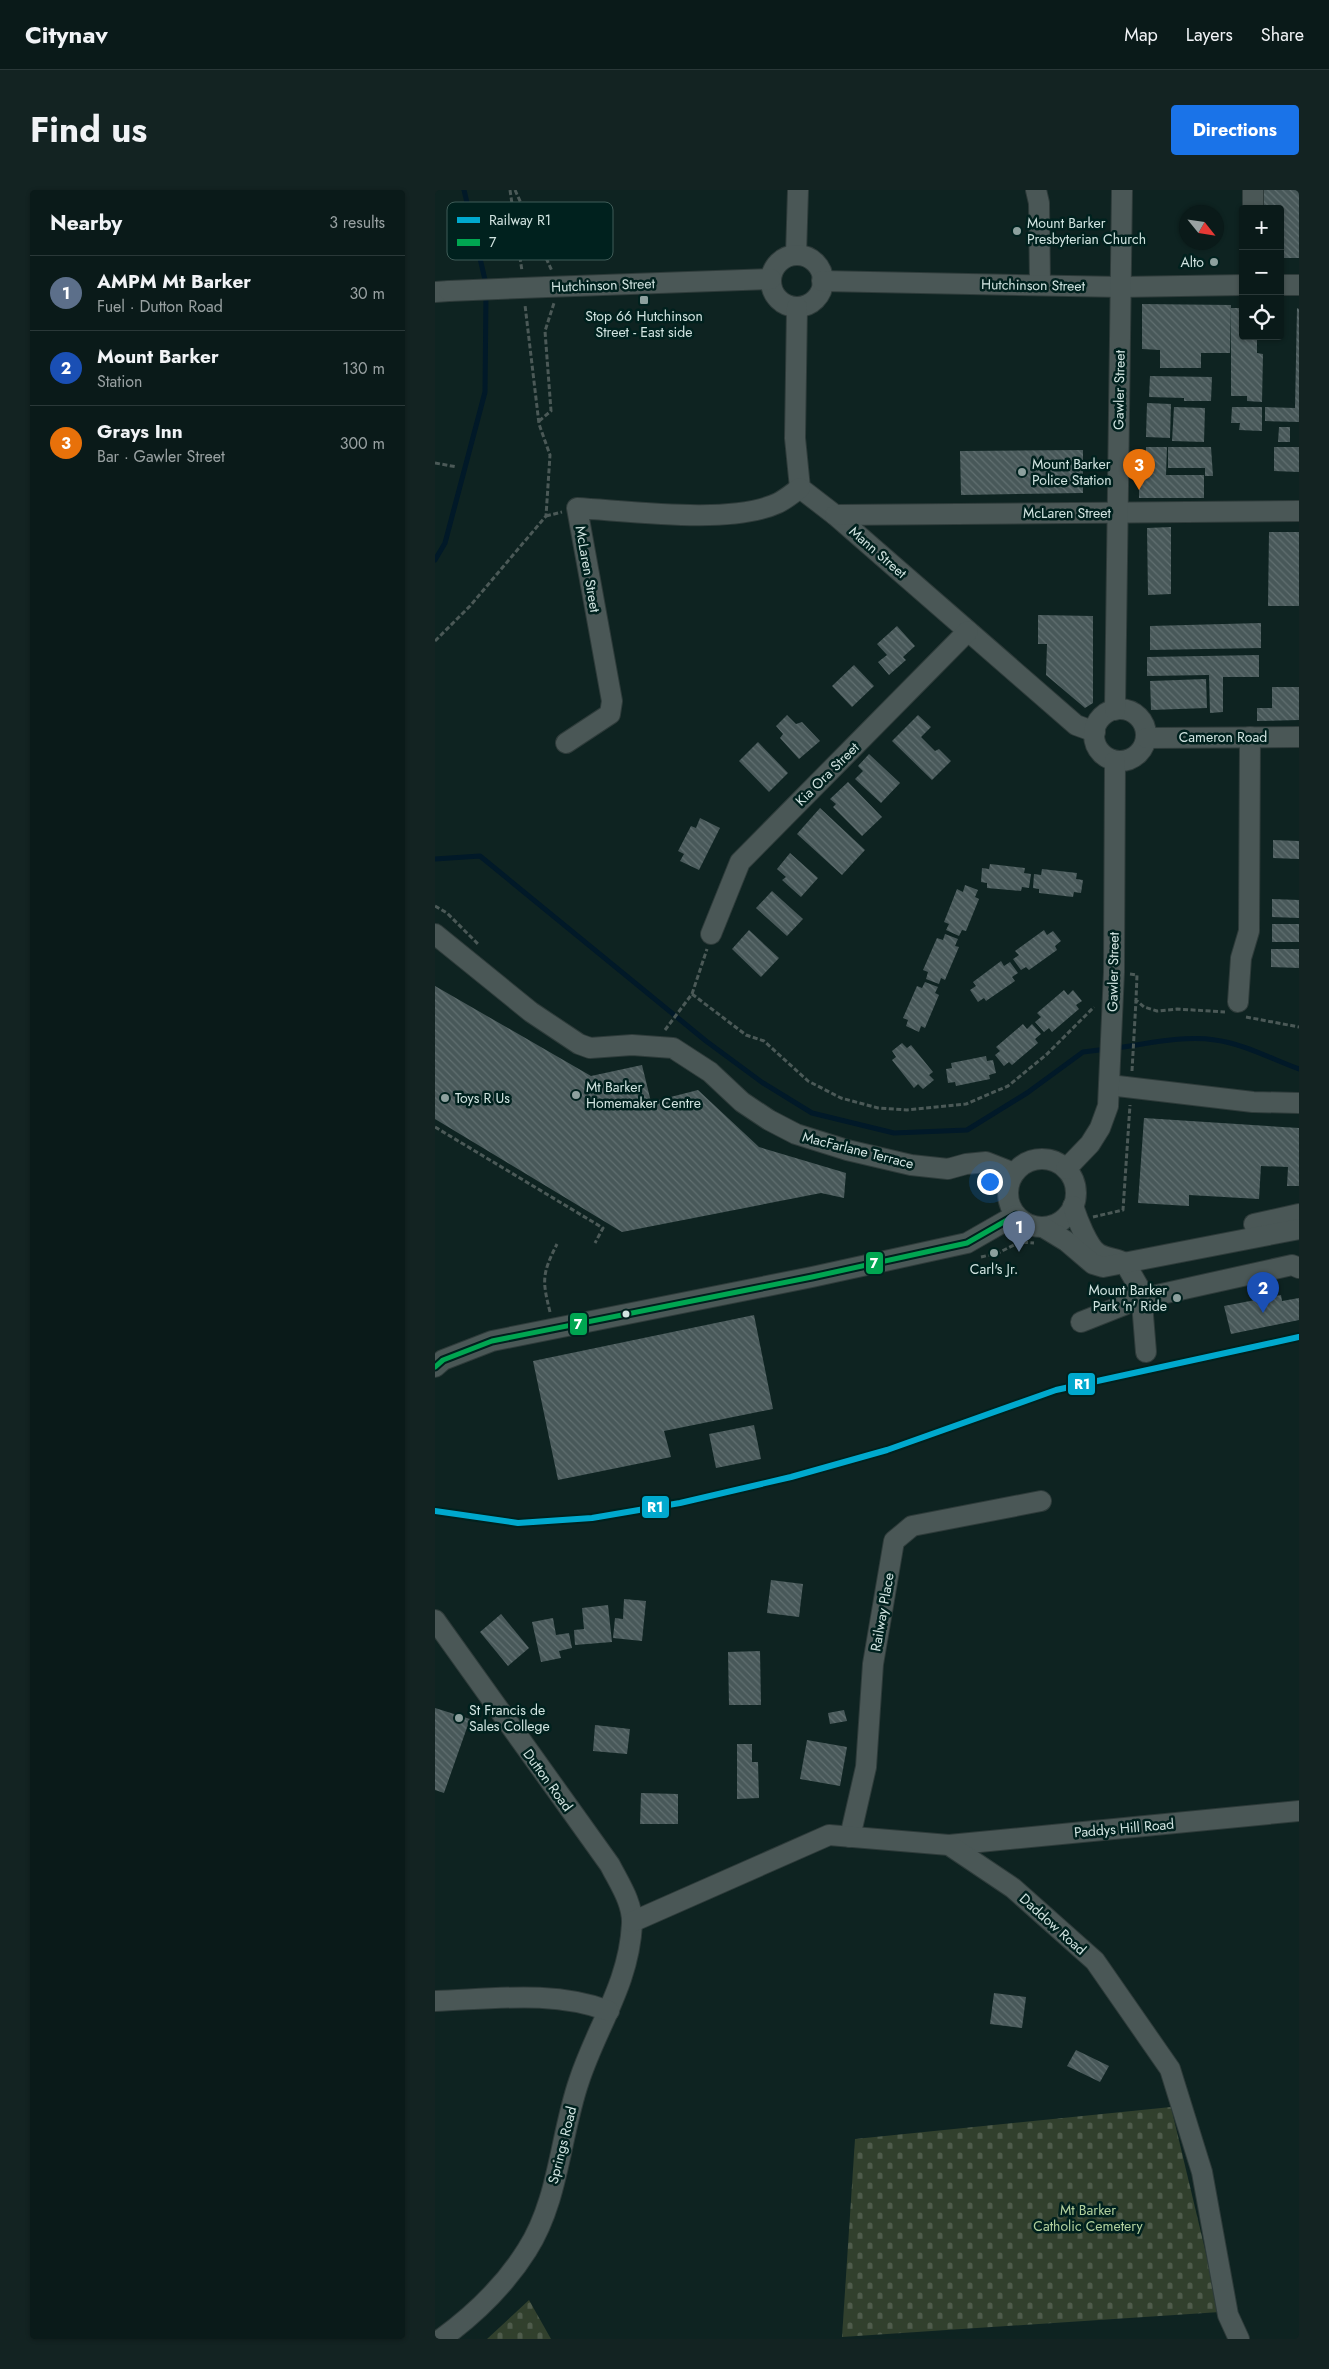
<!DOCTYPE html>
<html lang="en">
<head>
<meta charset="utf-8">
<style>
	:root { --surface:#0a1a19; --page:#132322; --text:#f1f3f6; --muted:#99a1a2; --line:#2a3838; --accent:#1a73e8 }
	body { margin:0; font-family:Jost,sans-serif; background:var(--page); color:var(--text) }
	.controls { position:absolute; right:15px; top:15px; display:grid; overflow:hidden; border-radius:5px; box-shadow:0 1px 4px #0004 }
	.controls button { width:45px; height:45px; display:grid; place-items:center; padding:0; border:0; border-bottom:1px solid var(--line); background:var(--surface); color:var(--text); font:25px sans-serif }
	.compass { position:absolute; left:744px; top:15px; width:45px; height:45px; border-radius:50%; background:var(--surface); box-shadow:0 1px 4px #0004; rotate:120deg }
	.you { position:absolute; left:554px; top:991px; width:18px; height:18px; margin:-12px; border:4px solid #fff; border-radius:50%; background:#1a73e8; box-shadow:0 0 0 8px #1a73e833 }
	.badge { display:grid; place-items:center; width:32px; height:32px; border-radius:50%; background:var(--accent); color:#fff; font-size:16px; font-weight:700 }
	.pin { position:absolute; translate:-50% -41px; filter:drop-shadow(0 1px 2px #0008) }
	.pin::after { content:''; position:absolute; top:26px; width:18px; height:15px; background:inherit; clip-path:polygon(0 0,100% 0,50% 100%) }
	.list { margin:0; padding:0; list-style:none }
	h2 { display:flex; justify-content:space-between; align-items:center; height:65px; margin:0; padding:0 20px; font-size:21px }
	h2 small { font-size:16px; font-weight:400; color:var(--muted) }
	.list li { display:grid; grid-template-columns:32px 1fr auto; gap:15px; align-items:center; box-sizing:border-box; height:75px; padding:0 20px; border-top:1px solid var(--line) }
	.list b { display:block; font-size:19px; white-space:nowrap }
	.list p { margin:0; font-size:16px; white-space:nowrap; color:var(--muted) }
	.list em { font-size:16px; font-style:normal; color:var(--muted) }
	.icon { flex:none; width:28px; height:28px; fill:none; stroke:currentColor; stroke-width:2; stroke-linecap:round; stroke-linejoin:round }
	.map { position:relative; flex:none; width:864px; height:2149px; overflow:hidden; border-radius:5px }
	header { display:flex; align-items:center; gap:30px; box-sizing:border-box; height:70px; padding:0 25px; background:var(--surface); border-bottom:1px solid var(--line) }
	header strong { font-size:24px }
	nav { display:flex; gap:28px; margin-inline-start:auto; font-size:18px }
	.intro { display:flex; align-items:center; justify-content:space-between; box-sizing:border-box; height:120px; padding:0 30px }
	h1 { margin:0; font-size:35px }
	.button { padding:12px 22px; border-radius:5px; background:var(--accent); color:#fff; font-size:18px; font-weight:700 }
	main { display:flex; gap:30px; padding:0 30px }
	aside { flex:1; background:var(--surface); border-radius:5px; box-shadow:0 1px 4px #0004 }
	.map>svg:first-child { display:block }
	.cemetery { fill:url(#cemetery-stones) }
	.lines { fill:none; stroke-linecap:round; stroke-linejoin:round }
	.stream { stroke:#011928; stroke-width:5 }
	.building { fill:url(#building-back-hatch) }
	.minor-casing { stroke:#2e3b3a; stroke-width:22 }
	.path { stroke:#4b5957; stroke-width:3; stroke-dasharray:5 2.5; stroke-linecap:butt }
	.minor { stroke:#4a5756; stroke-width:20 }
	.minor-bridge-casing { stroke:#2e3b3a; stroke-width:22; stroke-linecap:butt }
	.minor-bridge { stroke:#4a5756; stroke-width:20 }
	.bus-1-casing { stroke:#00211e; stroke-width:9 }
	.bus-1 { stroke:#00a651; stroke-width:5 }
	.rail-1-casing { stroke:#00211e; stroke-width:10 }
	.rail-1 { stroke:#00a9ce; stroke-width:6 }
	.poi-dot { fill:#8da09e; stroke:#00211e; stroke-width:2 }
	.bus-dot { fill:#d1e4e1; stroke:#00211e; stroke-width:2 }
	.labels { text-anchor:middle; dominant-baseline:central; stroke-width:5; stroke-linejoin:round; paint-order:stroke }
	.poi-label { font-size:14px; fill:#d1e4e1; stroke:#00211e; text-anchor:start }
	.street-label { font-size:14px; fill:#d1e4e1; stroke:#00211e }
	.park-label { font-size:14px; fill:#b2d19e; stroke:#00211e }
	.key { fill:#00211e; stroke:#3f5c58; stroke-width:1 }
	.key-label { font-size:14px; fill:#d1e4e1 }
	.line-badge { stroke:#00211e; stroke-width:2 }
	.badge-label { font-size:14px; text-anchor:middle; font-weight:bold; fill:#fff }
</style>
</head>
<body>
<header>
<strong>Citynav</strong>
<nav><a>Map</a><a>Layers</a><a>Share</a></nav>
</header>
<div class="intro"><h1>Find us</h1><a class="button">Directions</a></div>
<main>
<aside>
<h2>Nearby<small>3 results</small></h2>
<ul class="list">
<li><span class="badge" style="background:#5c6f8a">1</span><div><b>AMPM Mt Barker</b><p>Fuel · Dutton Road</p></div><em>30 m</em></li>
<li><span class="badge" style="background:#1a4fb4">2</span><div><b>Mount Barker</b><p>Station</p></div><em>130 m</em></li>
<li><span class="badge" style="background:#e8710a">3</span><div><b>Grays Inn</b><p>Bar · Gawler Street</p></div><em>300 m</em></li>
</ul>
</aside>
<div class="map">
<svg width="864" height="2149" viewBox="0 0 864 2149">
	<defs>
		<pattern id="cemetery-stones" width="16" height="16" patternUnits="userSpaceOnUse" patternTransform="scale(1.25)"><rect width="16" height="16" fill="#31402d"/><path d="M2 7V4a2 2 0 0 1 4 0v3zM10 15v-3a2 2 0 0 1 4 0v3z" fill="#4e5b4b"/></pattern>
		<pattern id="building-back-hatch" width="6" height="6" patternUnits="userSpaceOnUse" patternTransform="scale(1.25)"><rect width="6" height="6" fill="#485859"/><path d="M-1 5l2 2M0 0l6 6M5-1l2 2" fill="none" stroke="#617071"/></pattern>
	</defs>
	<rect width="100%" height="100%" fill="#0e2321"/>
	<g class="cemetery">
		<polygon points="736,1917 785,2122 407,2147 420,1949"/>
		<polygon points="94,2110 116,2149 52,2149"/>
	</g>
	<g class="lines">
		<g class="stream">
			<polyline points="29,0 51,94"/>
			<polyline points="0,370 10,353 50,202 51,103"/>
			<polyline points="0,669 45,666 271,851 328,893 377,923 459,943 532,940 592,903 648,862 672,859"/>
			<path d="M680,858C712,854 748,845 780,850C810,854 836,869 864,879"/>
		</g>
	</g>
	<g class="building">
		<polygon points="827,0 864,0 864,68 847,68 846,19 827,19"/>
		<polygon points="707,114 796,115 795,163 766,163 766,178 725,178 725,160 707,159"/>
		<polygon points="796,118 808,118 808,146 822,146 822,163 828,164 827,212 812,211 812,206 796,206"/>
		<polygon points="862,118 864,119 864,232 830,231 830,217 860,218"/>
		<polygon points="715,186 777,187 776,211 749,211 749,208 714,207"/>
		<polygon points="712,213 736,214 735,248 711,247"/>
		<polygon points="739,217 770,218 769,252 737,251"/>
		<polygon points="797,217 827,217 827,241 804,240 805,233 796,233"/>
		<polygon points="844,237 855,237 855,252 843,252"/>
		<polygon points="711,257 732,257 731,285 769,285 769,308 704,308 704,285 711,285"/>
		<polygon points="733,257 776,257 778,286 770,286 770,278 733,278"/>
		<polygon points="839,257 864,257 864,282 839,281"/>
		<polygon points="648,260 648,303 526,305 525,261"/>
		<polygon points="736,337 736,404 713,405 712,338"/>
		<polygon points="834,342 864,342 864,416 833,416"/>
		<polygon points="603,425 658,426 658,513 650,518 611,485 612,454 603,454"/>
		<polygon points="826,433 826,458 715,460 715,436"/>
		<polygon points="462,436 480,456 468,467 471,470 454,485 443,472 452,465 442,454"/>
		<polygon points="824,465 824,487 788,487 788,522 775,523 774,485 712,486 712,467"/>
		<polygon points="419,475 439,496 417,517 397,496"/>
		<polygon points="771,489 772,518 716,520 715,491"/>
		<polygon points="837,497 864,497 864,530 822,531 822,518 837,518"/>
		<polygon points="352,525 361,534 367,532 385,551 364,569 345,548 348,544 341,536"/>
		<polygon points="483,525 496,537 486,547 500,561 504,559 516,571 497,590 457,551"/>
		<polygon points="323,552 353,583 334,602 304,571"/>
		<polygon points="434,564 465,593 446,613 420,589 428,581 423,576"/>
		<polygon points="413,592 447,627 427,646 398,617 401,614 395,609"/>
		<polygon points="385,618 430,660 407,685 362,644"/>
		<polygon points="265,628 285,638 264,680 245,671 249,664 243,661 256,636 261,638"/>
		<polygon points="838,650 864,651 864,669 838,668"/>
		<polygon points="355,663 383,688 366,707 347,690 351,687 342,679"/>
		<polygon points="555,674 590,678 589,683 596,684 594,698 587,697 586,701 552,698 552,693 546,692 547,678 554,679"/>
		<polygon points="607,679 642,683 641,689 648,690 646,703 639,702 638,707 604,703 604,699 598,698 599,684 606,685"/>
		<polygon points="530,695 543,700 540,707 544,709 531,741 527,740 524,746 511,740 514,734 509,732 522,699 528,702"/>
		<polygon points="337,701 368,729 352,746 321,718"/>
		<polygon points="837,709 864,710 864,728 837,727"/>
		<rect x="837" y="734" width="27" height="18"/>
		<polygon points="314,740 344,768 326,787 297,759"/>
		<polygon points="609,740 612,745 618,741 626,751 620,756 622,760 594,780 591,777 586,780 578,769 584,765 580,761"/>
		<polygon points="510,744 523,749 520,756 524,757 510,790 506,788 504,794 491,789 493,782 488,780 502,748 508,750"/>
		<polygon points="836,759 864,759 864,778 836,777"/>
		<polygon points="566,771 569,776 575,772 583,783 577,787 580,791 551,811 549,808 543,812 535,800 541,796 538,792"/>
		<polygon points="490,792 503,797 500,803 504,805 490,838 486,836 484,842 471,836 473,830 468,828 482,796 487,798"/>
		<polygon points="0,796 156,886 207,875 216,912 263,900 324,957 411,983 409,1008 386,1003 187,1042 0,929"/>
		<polygon points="629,800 633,805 638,800 647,811 641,815 644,819 617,842 614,838 609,842 600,832 606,827 602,823"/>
		<polygon points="588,834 592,839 597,834 606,844 600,849 603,853 577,875 574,872 569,876 560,865 565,861 561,857"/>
		<polygon points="467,853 472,858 476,855 498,882 494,885 499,890 488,899 483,894 479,898 457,870 461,867 457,861"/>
		<polygon points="551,866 552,871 558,870 561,883 554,885 555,889 521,896 520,892 513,893 511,879 517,878 516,873"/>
		<polygon points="709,928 864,938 864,996 852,996 853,977 826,976 824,1009 754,1005 754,1016 703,1013"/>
		<polygon points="846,1105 847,1111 864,1108 864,1130 796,1144 789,1116"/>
		<polygon points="319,1125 338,1219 229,1241 236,1267 123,1290 98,1171"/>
		<polygon points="319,1235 326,1269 281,1278 274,1244"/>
		<polygon points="336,1390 368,1394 364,1427 332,1423"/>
		<polygon points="189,1409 211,1411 207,1451 178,1448 180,1428 188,1429"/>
		<polygon points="173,1415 177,1452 140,1455 139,1440 149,1439 147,1418"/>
		<polygon points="66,1424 94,1458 73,1476 45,1442"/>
		<polygon points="118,1428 121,1445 134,1443 137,1458 124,1461 126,1468 106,1472 97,1432"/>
		<polygon points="325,1461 326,1515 294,1515 293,1462"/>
		<polygon points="0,1518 35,1529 9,1603 0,1600"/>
		<polygon points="409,1520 412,1531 395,1534 393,1523"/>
		<polygon points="160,1535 195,1539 192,1564 158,1561"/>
		<polygon points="372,1550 412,1557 405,1596 365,1589"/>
		<polygon points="302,1554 317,1554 317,1572 323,1572 324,1608 302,1609"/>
		<polygon points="206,1603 243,1604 243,1634 205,1634"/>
		<polygon points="559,1803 591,1807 587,1838 555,1834"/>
		<polygon points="641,1860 674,1876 665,1892 632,1876"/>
	</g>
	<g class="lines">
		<defs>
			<g id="minor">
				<polyline points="601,0 604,13 605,95"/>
				<polyline points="818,19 818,0"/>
				<polyline points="361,65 363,0"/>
				<circle cx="362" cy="91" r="26"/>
				<polyline points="387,91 686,97 808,95"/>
				<polyline points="845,95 864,95"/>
				<polyline points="112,97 336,89"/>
				<polyline points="0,102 14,101"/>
				<polyline points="362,117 360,248 365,298 400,325 641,535 660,542"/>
				<polyline points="400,325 864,321"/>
				<circle cx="685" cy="545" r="26"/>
				<polyline points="680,520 687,0"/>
				<polyline points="711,548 864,547"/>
				<path d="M131,553L175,524L177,511L142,318C195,321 296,335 343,313C351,309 358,303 365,298"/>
				<polyline points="0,744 96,822 144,854 155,858 197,855 238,858 275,882 307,912 334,930 361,944 412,960 476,975 513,979 531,974 551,972 579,983"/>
				<polyline points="276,744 305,672 533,441"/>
				<polyline points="803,812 806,768 814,741 815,547"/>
				<polyline points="674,895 818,912 864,913"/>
				<circle cx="607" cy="1003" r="34"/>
				<polyline points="631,979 655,954 665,938 673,916 679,782 680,571"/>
				<path d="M638,1016C642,1028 653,1058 664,1064C673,1069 682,1068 690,1073L706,1101L713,1107L857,1075L864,1078"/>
				<polyline points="819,1034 864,1024"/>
				<polyline points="608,1037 631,1051 658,1074 668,1077 864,1039"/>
				<polyline points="646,1132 689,1115 706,1101 711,1162"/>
				<polyline points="0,1177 8,1170 57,1151 377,1087 532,1053 581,1025"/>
				<path d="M0,1430L175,1675C184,1693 198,1713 197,1734C194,1794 162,1836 144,1891C125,1946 124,2010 92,2060C70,2095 39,2125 6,2149"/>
				<polyline points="415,1647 431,1577 438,1474 459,1351 477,1336 606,1311"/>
				<polyline points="514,1655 864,1621"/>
				<polyline points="197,1732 394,1645 514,1655 578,1698 660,1771 735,1879 767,1982 793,2125 804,2149"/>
				<path d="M0,1811C58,1809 119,1800 174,1821"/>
			</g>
		</defs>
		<use href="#minor" class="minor-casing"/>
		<g class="path">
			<polyline points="75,0 87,81"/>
			<polyline points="80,0 117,81"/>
			<polyline points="104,231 116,221 110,141 119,113"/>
			<polyline points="0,273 22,277"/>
			<polyline points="111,326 127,322"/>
			<polyline points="0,451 35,416 111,326 115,265 104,234 90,115"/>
			<polyline points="0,716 12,723 43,754"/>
			<polyline points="695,784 702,785 701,810 709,817 722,821 742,819 790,822"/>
			<polyline points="257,804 272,759"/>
			<polyline points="811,827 864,837"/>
			<polyline points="230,840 257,804 311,845 329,851 373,891 406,908 443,918 472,920 531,914 573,896 611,865 659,817"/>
			<polyline points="697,881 701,810"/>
			<polyline points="0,937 168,1038 160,1053"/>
			<polyline points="658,1027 688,1020 695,915"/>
			<polyline points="546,1067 563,1063 585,1052 599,1053"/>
			<path d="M115,1122C107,1090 107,1084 122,1054"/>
		</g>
		<use href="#minor" class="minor"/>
		<defs>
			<polyline id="minor-bridge" points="14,101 112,97"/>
		</defs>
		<use href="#minor-bridge" class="minor-bridge-casing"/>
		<use href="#minor-bridge" class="minor-bridge"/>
		<defs>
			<polyline id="bus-1" points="0,1177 8,1170 57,1151 377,1087 532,1053 581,1025"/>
		</defs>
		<use href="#bus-1" class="bus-1-casing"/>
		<use href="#bus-1" class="bus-1"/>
		<defs>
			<polyline id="rail-1" points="0,1321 83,1333 157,1328 245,1313 356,1287 452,1260 621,1200 864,1147"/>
		</defs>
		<use href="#rail-1" class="rail-1-casing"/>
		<use href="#rail-1" class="rail-1"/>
	</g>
	<g class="poi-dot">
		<circle cx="582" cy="41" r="5"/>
		<circle cx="779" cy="72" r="5"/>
		<rect x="204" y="105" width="10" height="10" rx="2.5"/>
		<circle cx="587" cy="282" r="5"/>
		<circle cx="141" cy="905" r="5"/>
		<circle cx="10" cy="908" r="5"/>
		<circle cx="559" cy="1063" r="5"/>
		<circle cx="742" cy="1108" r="5"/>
		<circle cx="24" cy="1528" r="5"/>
	</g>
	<circle class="bus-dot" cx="191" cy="1124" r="4.5"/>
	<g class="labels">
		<g class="poi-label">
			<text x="592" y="33">Mount Barker<tspan x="592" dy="16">Presbyterian Church</tspan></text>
			<text x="769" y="72" text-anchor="end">Alto</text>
			<text x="209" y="126" text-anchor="middle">Stop 66 Hutchinson<tspan x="209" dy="16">Street - East side</tspan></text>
			<text x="597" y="274">Mount Barker<tspan x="597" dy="16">Police Station</tspan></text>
			<text x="151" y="897">Mt Barker<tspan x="151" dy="16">Homemaker Centre</tspan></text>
			<text x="20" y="908">Toys R Us</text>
			<text x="559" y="1079" text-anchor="middle">Carl's Jr.</text>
			<text x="732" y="1100" text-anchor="end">Mount Barker<tspan x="732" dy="16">Park 'n' Ride</tspan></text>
			<text x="34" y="1520">St Francis de<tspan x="34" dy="16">Sales College</tspan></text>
		</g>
		<g class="street-label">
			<text transform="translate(168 95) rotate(-2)">Hutchinson Street</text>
			<text transform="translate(598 95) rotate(1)">Hutchinson Street</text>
			<text transform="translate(684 200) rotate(-89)">Gawler Street</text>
			<text x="632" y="323">McLaren Street</text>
			<text transform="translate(443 362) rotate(41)">Mann Street</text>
			<text transform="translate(153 379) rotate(80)">McLaren Street</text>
			<text x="788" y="547">Cameron Road</text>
			<text transform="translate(392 584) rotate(-45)">Kia Ora Street</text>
			<text transform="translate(678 782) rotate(-89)">Gawler Street</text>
			<text transform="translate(423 960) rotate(14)">MacFarlane Terrace</text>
			<text transform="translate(447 1422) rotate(-80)">Railway Place</text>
			<text transform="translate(113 1590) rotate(54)">Dutton Road</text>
			<text transform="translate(689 1638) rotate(-5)">Paddys Hill Road</text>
			<text transform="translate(618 1734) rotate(42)">Daddow Road</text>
			<text transform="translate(127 1955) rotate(-76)">Springs Road</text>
		</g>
		<g class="park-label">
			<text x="653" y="2020">Mt Barker<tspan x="653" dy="16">Catholic Cemetery</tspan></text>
		</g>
	</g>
	<rect x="12" y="12" width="166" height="58" rx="8" class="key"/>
	<rect x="22" y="27" width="23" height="6" fill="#00a9ce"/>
	<rect x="22" y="49" width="23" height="7" fill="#00a651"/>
	<g class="key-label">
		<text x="54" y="35">Railway R1</text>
		<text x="54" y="57">7</text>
	</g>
	<g class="line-badge">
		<rect x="430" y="1061" width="19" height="24" rx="5" fill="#00a651"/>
		<rect x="134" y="1122" width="19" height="24" rx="5" fill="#00a651"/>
		<rect x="632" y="1182" width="29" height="24" rx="5" fill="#00a9ce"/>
		<rect x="206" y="1305" width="29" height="24" rx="5" fill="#00a9ce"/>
	</g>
	<g class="badge-label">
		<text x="439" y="1078">7</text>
		<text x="143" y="1139">7</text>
		<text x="647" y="1199">R1</text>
		<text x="220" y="1322">R1</text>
	</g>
</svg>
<div class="controls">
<button>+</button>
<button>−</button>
<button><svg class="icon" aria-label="locate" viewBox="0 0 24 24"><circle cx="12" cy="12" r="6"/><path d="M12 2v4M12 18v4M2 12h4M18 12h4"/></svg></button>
</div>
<svg class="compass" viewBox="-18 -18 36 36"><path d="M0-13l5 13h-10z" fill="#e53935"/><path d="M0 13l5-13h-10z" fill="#99a1a2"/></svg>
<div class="you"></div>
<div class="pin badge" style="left:584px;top:1062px;background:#5c6f8a">1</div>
<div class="pin badge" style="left:828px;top:1123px;background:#1a4fb4">2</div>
<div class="pin badge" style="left:704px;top:300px;background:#e8710a">3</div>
</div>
</main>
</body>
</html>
